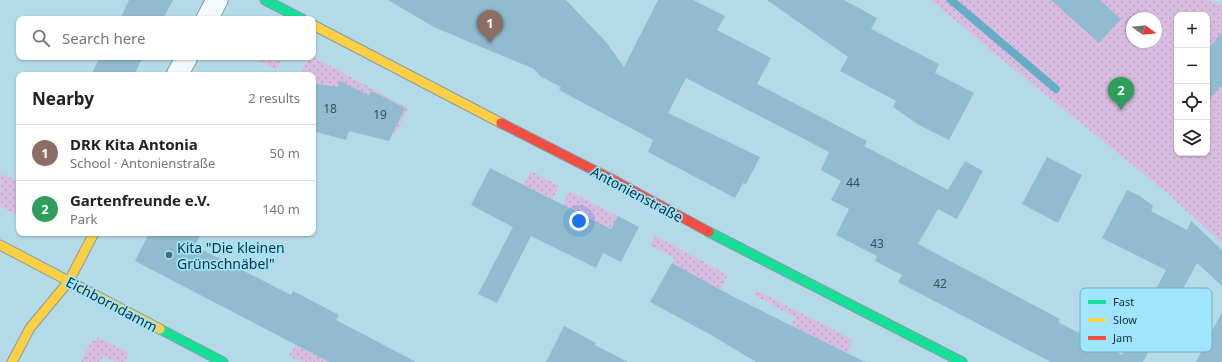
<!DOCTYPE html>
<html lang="en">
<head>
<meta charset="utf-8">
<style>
	:root { --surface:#fff; --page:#f2f2f2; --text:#222; --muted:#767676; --line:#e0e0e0; --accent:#0b8043 }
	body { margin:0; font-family:"Noto Sans",sans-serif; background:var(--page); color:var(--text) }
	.controls { position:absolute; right:12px; top:12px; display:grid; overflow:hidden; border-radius:8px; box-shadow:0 1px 3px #0004 }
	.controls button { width:36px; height:36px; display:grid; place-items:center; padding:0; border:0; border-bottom:1px solid var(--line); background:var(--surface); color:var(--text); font:20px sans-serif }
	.compass { position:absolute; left:1126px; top:12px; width:36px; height:36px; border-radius:50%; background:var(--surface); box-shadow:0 1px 3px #0004; rotate:105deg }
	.you { position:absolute; left:579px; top:221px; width:14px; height:14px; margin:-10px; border:3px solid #fff; border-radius:50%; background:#1a73e8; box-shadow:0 0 0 6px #1a73e833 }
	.badge { display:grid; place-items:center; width:26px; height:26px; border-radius:50%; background:var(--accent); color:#fff; font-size:13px; font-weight:700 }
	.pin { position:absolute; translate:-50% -33px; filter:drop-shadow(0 1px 2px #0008) }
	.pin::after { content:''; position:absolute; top:21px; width:14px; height:12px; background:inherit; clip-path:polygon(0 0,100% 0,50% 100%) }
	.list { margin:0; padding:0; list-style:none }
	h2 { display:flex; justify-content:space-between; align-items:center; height:52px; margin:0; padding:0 16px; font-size:17px }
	h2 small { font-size:13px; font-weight:400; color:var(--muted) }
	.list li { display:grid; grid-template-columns:26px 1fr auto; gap:12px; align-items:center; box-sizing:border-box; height:56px; padding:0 16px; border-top:1px solid var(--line) }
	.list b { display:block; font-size:15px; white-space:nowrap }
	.list p { margin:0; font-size:13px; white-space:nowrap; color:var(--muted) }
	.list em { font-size:13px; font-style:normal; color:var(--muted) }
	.icon { flex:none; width:22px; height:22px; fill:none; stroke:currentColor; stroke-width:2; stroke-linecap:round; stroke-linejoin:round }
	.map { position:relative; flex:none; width:1222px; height:362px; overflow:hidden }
	.search { position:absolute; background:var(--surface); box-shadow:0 1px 3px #0004; left:16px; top:16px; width:300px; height:44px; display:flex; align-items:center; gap:10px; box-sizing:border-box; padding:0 14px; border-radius:8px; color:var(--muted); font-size:15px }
	.panel { position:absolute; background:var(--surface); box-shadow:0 1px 3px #0004; left:16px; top:72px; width:300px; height:164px; border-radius:8px }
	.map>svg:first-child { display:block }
	.grass { fill:url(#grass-dots); fill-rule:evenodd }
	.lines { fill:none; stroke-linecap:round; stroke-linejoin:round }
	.stream { stroke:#65adc4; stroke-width:8 }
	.building { fill:#91bbcf }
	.street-casing { stroke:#7f9ea8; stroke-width:23 }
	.fast-casing { stroke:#7f9ea8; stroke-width:11 }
	.slow-casing { stroke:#7f9ea8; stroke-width:11 }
	.jam-casing { stroke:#7f9ea8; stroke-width:11 }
	.street { stroke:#f4f9fb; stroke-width:21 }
	.fast { stroke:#16e098; stroke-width:9 }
	.slow { stroke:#ffcf43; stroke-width:9 }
	.jam { stroke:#f24e42; stroke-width:9 }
	.poi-dot { fill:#4b6b75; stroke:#9ee5fd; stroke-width:1.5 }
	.labels { text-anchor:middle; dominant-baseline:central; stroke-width:3.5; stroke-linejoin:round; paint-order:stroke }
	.number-label { font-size:12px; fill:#32525e }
	.street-label { font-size:14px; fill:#122f38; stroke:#9ee5fd }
	.poi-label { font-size:14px; fill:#122f38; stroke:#9ee5fd; text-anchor:start }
	.key { fill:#9ee5fd; stroke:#74aec2; stroke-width:1 }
	.key-label { font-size:11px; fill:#122f38 }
</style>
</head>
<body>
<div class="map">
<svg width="1222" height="362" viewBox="0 0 1222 362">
	<defs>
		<pattern id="grass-dots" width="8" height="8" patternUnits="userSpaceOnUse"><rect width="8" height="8" fill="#d9bde0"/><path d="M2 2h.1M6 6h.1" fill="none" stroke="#b9a3c1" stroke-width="1.8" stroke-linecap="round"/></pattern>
	</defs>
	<rect width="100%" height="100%" fill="#b4dae7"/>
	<g class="grass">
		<path d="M931,0H1206L1222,5V243L1165,191L1011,67ZM1177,15H1207V153H1177ZM1132,18H1156V42H1132Z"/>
		<polygon points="252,57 284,57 276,70"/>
		<polygon points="309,57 313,57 408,108 395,134 393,133 405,108 372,91 369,95 340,81 337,87 313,83 313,75 300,75"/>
		<polygon points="531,171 559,186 553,199 524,185"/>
		<polygon points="1,173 19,183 19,216 0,206"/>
		<polygon points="569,191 618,216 611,229 563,205"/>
		<polygon points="655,236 728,275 720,290 672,263 674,258 650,245"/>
		<polygon points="756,290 853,340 847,353 791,325 795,317 754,295"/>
		<polygon points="99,338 128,352 128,355 125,362 116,362 103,356 100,362 81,362 91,342"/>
		<polygon points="295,345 329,362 301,362 289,356"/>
	</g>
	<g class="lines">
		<polyline class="stream" points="951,0 1056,89"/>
	</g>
	<g class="building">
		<polygon points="129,0 173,0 163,19 120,19"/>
		<polygon points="388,0 566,0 606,42 624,67 658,0 693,0 725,16 717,30 771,58 757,84 867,141 864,146 948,190 965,161 983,171 957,219 938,209 918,244 1060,319 1058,322 1122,355 1166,270 1102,238 1127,190 1140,196 1153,206 1151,211 1187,230 1191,221 1222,250 1222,286 1197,263 1143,362 1051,362 898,282 902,275 875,261 877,256 836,235 849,209 831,200 841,181 821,170 829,152 686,78 668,113 760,157 746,184 743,183 735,198 648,152 653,140 559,90 561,87 540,76 534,69 434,27"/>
		<polygon points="767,0 844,0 877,18 871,29 939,64 935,73 974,93 949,140 919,125 893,107 896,101 840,71 848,57"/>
		<polygon points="1051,0 1100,0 1121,19 1099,43"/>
		<polygon points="1222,32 1222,85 1207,101 1207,51"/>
		<polygon points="100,57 143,57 134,75 91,75"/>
		<polygon points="340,81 369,95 372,91 405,108 389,141 349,131 346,140 313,131 313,83 337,87"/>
		<polygon points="1047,157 1082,175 1058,223 1022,204"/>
		<polygon points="490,168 611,229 618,216 639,227 621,262 603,253 596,268 531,236 497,303 478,294 513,227 471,205"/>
		<polygon points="149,233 201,233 195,246 291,295 293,291 339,315 336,320 416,362 329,362 135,261"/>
		<polygon points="672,263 730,295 865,362 756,362 711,335 650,302"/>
		<polygon points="1222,312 1222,362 1196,362"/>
		<polygon points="564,326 596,343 595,345 628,362 546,362"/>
	</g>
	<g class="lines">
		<defs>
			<g id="street">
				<polyline points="207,19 217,0"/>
				<polyline points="177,75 187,57"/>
			</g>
			<g id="fast">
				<polyline points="265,0 302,19"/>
				<polyline points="709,232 962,362"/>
				<polyline points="160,329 223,362"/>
			</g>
			<g id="slow">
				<polyline points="313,25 501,123"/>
				<polyline points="0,245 160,329"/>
				<polyline points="12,362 30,328 69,281 94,233"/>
			</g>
			<polyline id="jam" points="501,123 617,182 709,232"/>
		</defs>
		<use href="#street" class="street-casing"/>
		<use href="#fast" class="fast-casing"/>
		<use href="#slow" class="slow-casing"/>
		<use href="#jam" class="jam-casing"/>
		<use href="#street" class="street"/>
		<use href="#fast" class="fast"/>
		<use href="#slow" class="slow"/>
		<use href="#jam" class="jam"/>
	</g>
	<circle class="poi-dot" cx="169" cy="255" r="4"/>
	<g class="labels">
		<g class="number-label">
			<text x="330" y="108">18</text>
			<text x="380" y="114">19</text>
			<text x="853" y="182">44</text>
			<text x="877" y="243">43</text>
			<text x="940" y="283">42</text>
		</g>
		<g class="street-label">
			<text transform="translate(637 194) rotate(28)">Antonienstraße</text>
			<text transform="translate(112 304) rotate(28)">Eichborndamm</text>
		</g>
		<g class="poi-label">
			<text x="177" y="247">Kita "Die kleinen<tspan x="177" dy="16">Grünschnäbel"</tspan></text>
		</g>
	</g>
	<rect x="1080" y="288" width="132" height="64" rx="6" class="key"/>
	<rect x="1088" y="300" width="18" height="4" fill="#16e098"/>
	<rect x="1088" y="318" width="18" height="4" fill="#ffcf43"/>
	<rect x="1088" y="336" width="18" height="4" fill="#f24e42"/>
	<g class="key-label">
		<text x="1113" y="306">Fast</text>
		<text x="1113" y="324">Slow</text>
		<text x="1113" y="342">Jam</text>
	</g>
</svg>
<div class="controls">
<button>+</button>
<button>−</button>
<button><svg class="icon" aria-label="locate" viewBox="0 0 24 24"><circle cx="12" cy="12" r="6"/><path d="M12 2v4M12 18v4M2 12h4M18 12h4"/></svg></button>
<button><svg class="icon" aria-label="layers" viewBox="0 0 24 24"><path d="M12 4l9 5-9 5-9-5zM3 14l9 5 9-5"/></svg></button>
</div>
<svg class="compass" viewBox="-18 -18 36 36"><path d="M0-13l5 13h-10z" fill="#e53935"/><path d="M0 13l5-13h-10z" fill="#767676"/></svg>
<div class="you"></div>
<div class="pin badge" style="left:490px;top:43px;background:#8d6e63">1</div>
<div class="pin badge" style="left:1121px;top:110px;background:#2e9e5b">2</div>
<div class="search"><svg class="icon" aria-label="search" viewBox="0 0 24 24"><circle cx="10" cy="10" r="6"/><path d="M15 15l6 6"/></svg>Search here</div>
<section class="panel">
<h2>Nearby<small>2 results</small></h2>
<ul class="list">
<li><span class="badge" style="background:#8d6e63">1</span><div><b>DRK Kita Antonia</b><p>School · Antonienstraße</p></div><em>50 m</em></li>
<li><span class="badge" style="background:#2e9e5b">2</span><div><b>Gartenfreunde e.V.</b><p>Park</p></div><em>140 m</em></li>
</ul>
</section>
</div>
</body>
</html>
